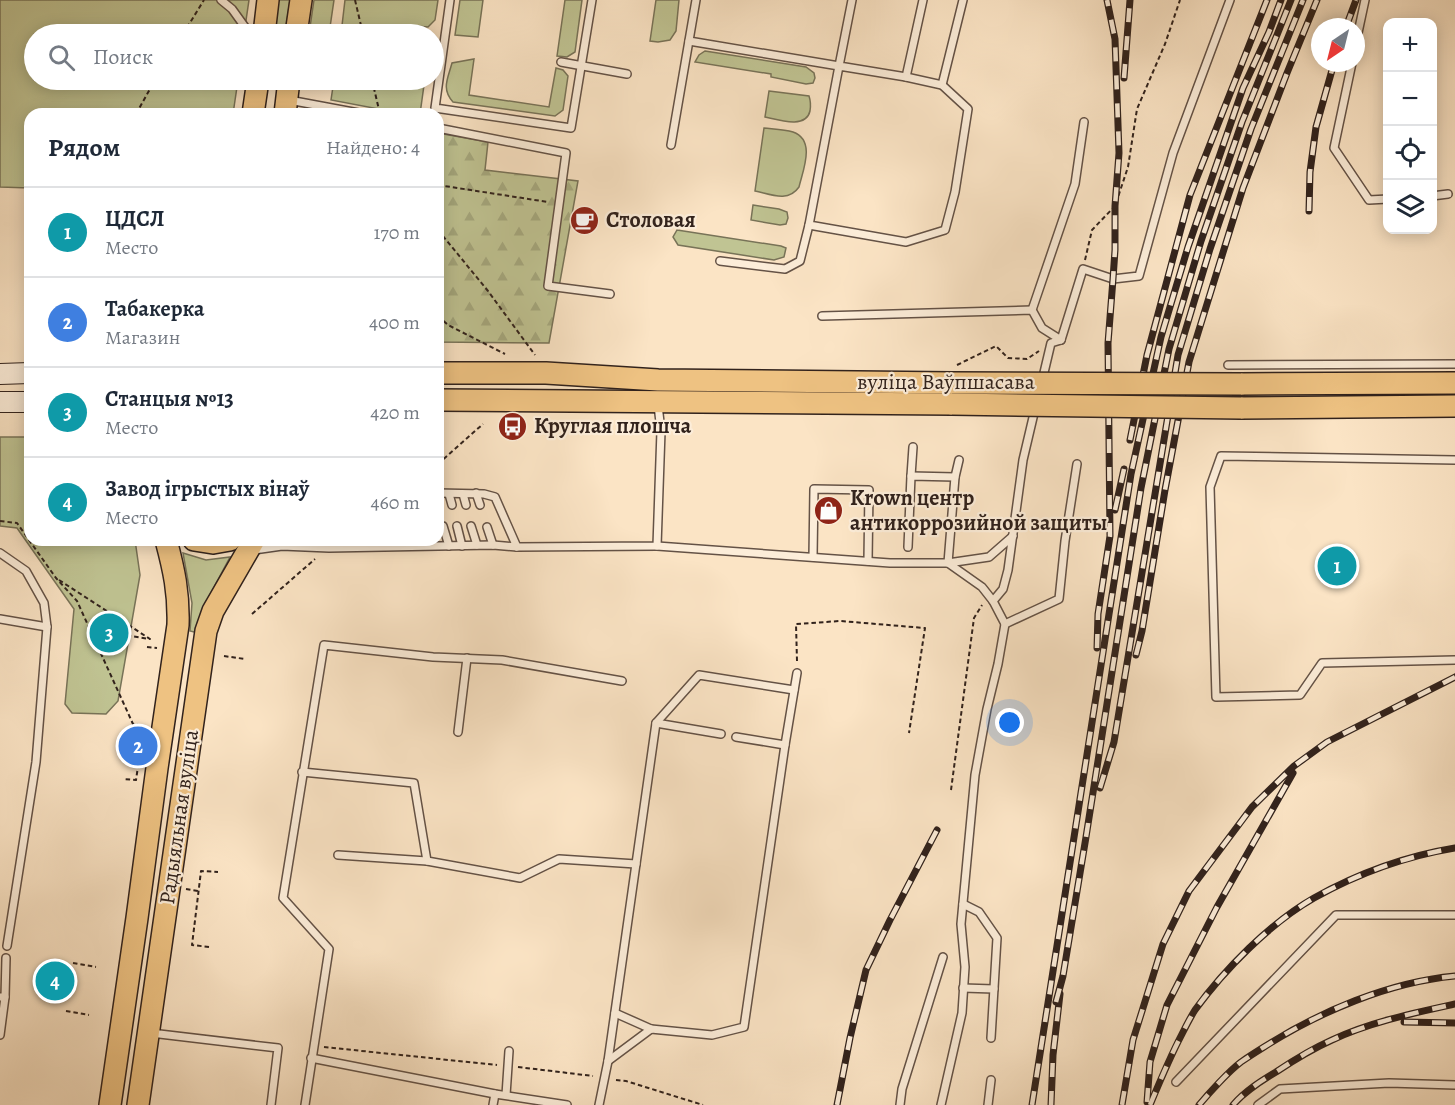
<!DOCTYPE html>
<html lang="ru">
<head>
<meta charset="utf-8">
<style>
	:root { --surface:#fff; --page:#f6f6f7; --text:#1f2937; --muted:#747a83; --line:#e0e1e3; --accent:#7c3aed }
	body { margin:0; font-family:Alegreya,serif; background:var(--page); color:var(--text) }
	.controls { position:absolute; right:18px; top:18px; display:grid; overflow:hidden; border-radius:12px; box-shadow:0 3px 15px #0003 }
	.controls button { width:54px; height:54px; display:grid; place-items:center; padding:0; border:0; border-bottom:2px solid var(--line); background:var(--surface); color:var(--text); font:30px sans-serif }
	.compass { position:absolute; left:1311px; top:18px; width:54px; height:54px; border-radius:50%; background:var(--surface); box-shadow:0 3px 15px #0003; rotate:215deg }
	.you { position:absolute; left:1010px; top:723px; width:21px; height:21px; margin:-15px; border:4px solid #fff; border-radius:50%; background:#1a73e8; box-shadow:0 0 0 9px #1a73e833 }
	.badge { display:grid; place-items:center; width:39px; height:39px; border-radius:50%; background:var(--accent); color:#fff; font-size:20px; font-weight:700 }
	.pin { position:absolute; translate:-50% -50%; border:3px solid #fff; box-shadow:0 2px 6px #0006 }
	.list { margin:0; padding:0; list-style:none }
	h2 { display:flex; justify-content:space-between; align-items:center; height:78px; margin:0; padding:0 24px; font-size:26px }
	h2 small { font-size:20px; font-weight:400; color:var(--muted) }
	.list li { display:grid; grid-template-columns:39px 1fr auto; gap:18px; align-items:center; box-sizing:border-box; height:90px; padding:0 24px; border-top:2px solid var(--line) }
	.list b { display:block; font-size:22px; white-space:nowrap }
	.list p { margin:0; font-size:20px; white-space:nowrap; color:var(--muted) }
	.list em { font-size:20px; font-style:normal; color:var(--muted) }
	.icon { flex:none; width:33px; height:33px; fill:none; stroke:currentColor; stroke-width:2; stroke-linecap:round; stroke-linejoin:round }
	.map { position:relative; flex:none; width:1455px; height:1105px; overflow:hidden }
	.search { position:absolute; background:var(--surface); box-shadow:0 3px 15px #0003; left:24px; top:24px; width:420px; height:66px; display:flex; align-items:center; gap:15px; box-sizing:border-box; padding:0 21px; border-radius:33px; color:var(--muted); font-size:22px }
	.panel { position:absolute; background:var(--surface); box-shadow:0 3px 15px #0003; left:24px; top:108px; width:420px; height:438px; border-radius:18px }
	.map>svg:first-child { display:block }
	.grass { fill:#c0c493; stroke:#787358; stroke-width:1.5 }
	.forest { fill:url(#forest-firs); stroke:#787358; stroke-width:1.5 }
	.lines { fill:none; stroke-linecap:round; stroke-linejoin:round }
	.service-casing { stroke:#645246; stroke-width:10 }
	.secondary-casing { stroke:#31221c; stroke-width:22 }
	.primary-casing { stroke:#31221c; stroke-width:24 }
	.path { stroke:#31221c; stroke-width:2; stroke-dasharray:4.5 3; stroke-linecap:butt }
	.service { stroke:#fcedd9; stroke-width:7 }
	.secondary { stroke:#fcedd9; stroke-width:20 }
	.primary { stroke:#eec282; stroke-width:21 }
	.rail-casing { stroke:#31221c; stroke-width:7 }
	.rail { stroke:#fcedd9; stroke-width:4.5; stroke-dasharray:14; stroke-linecap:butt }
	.primary-bridge-casing { stroke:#31221c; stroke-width:24; stroke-linecap:butt }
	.primary-bridge { stroke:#eec282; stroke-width:21 }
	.labels { text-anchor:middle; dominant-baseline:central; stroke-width:4.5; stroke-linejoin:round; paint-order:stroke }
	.poi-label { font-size:22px; font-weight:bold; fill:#31221c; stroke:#fcedd9; text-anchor:start }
	.street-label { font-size:22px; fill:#31221c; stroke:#fcedd9 }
</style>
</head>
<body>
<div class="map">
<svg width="1455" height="1105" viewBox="0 0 1455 1105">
	<defs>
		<pattern id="forest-firs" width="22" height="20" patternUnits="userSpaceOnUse" patternTransform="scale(1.5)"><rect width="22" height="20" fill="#c0c493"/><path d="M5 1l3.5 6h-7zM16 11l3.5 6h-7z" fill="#a5a87e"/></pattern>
	</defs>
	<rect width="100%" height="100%" fill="#fbe4c5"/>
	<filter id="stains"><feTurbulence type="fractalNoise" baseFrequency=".00333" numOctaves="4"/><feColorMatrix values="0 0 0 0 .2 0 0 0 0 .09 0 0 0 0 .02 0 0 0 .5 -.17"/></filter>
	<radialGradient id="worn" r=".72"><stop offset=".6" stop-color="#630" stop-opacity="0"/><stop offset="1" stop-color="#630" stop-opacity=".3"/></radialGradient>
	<g class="grass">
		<polygon points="0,0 249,0 244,34 34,34 34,80 238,80 233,114 30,114 30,188 0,187"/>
		<polygon points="277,0 290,0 285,34 272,34"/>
		<polygon points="314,0 334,0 329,34 309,34"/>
		<polygon points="345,0 438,0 435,20 428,27 415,26 414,34 341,34"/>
		<polygon points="460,0 483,0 478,37 455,35"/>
		<polygon points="565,0 582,0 575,52 567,57 557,56"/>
		<polygon points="656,0 679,0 676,31 670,40 658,42 650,41"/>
		<polygon points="705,51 806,67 814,73 815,78 813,83 806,84 771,77 771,74 695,62 699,55"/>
		<path d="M474,59L469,95L549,107L556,68L563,70L568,76L563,110L555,116L453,102C441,89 448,78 452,63Z"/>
		<polygon points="334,80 422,80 424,85 420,114 405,114 331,100"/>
		<path d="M769,91L809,96C811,102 811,105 810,111C806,129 779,120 765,117Z"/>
		<path d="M764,128C773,129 784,129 793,132C816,140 803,170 799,187C788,203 770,194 755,191Z"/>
		<polygon points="753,205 779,209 787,212 788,218 786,224 780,225 751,220"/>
		<polygon points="677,230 781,246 786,248 784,257 774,260 678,245 673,237"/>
		<polygon points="0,437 30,437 30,540 135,540 140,575 118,701 106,714 72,713 65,704 74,609 17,528 0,526"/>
		<polygon points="183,553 206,560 230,557 205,604 197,631 194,632 190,631 192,603"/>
	</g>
	<polygon class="forest" points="438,133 488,142 485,170 578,181 549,343 438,342"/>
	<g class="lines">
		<defs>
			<g id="service">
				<polyline points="221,0 232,9 250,34"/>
				<polyline points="450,0 435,108 571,128 592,0"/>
				<polyline points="689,41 839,66 809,225 906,242 945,230 955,192 968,109 942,85 906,77 839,66 852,0"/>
				<polyline points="1356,42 1365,0"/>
				<polyline points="561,62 627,74"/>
				<polyline points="1352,63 1334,148 1369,200 1388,199"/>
				<polyline points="906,77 923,0"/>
				<polyline points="942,85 963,0"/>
				<polyline points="289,100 364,114"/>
				<polyline points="438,128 566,153 548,286 610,294"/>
				<polyline points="671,145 696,0"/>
				<polyline points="1432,196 1448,194"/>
				<polyline points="720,261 785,269 800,261 809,225"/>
				<polyline points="1032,310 1075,184 1084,122"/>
				<polyline points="822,316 1032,310 1042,328 1061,340"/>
				<polyline points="1228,365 1455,364"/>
				<polyline points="1042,381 1051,343 1061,340 1083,269 1113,279 1139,276 1173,153 1230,0"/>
				<polyline points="959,460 955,477 948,563 989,557 1013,536"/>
				<polyline points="1455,460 1221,456 1210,487 1216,697 1300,695 1322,663 1455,660"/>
				<polyline points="911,476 913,447"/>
				<polyline points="438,493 484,494 495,497 517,547"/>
				<polyline points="476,493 480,505"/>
				<polyline points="449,494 452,505"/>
				<polyline points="463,494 466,505"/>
				<polyline points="443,526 449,546"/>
				<polyline points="457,526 462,546"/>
				<polyline points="471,526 477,545"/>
				<polyline points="487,527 493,545"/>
				<polyline points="316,540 326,546"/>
				<polyline points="657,546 890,563 948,563 982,587 993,601 1005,624 998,664 987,709 975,775 961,924 965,967 962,1013 941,1105"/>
				<polyline points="908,547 911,476 955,477"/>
				<polyline points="254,550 282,546 329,548 493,545 517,547 657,546 661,431 658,405"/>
				<polyline points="0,553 26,571 44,603 47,627 36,762 7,946"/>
				<polyline points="813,557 814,489 869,490 868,561"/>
				<polyline points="993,601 1003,589 1008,570 1023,460 1035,409"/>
				<polyline points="0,619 47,627"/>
				<polyline points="1005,624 1059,599 1065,541 1077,464"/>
				<polyline points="656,723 721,734"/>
				<polyline points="458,732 467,658"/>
				<polyline points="736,737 785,745"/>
				<polyline points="302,772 414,783 427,861 520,878 559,859 636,864"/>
				<polyline points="338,855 427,861"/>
				<polyline points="963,904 979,912 997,938 991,1038"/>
				<polyline points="963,988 994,989"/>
				<polyline points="0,997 5,997 0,1035"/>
				<polyline points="5,997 6,958"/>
				<polyline points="615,1013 651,1029"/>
				<polyline points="151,1033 278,1048 271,1105"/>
				<polyline points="311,1058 495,1094 567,1105"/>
				<polyline points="608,1061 651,1029 712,1035 744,1027 785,745 797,673"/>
				<polyline points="1176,1082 1336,915 1455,915"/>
				<polyline points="506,1095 509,1051"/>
				<polyline points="305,1105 329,949 283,898 324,645 433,657 502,660 622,681"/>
				<polyline points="493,1105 495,1094"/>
				<polyline points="599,1105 608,1061 656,723 699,675 794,690"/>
				<polyline points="900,1105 902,1089 943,957"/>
				<polyline points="988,1105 991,1080"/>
				<polyline points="1258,1105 1280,1089 1389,1083 1455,1085"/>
			</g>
			<g id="secondary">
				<polyline points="0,374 30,373"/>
				<polyline points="0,402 30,402"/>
			</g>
			<g id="primary">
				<polyline points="264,34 268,0"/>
				<polyline points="296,34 301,0"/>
				<polyline points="253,114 258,80"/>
				<polyline points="285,114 289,80"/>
				<polyline points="438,373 546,373 658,380 952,383"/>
				<polyline points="1241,384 1455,383"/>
				<polyline points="438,400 952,404"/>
				<polyline points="1241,408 1455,406"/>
				<polyline points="194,540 213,543 230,540"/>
				<path d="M110,1105L137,918L157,768L178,625C179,593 174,570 166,540"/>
				<polyline points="138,1105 206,631 213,611 254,540"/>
			</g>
		</defs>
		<use href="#service" class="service-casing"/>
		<use href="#secondary" class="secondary-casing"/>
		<use href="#primary" class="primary-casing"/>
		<g class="path">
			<polyline points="355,0 363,34"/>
			<polyline points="183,34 204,0"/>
			<polyline points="372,80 380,114"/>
			<polyline points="136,114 155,80"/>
			<polyline points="438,185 548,202"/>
			<polyline points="438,230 488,291 535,355"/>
			<polyline points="1085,260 1092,230 1115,206 1128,167 1137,109 1165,44 1180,0"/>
			<polyline points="438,316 448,325 505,354"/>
			<polyline points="957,365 996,346 1008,358 1027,359 1039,351"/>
			<polyline points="513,426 513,417"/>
			<polyline points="438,464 483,424"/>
			<polyline points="0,521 17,523 56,578 77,601 133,724 144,726 136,780 124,779"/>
			<polyline points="59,580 150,639 117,634"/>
			<polyline points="252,614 315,559"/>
			<polyline points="147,647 157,648"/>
			<polyline points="224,656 245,659"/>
			<polyline points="797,661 796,624 840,621 925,628 909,733"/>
			<polyline points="951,790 974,618 982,605"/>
			<polyline points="186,889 198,891"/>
			<polyline points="209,947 192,945 201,871 218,872"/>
			<polyline points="73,963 96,967"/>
			<polyline points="66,1011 89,1015"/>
			<polyline points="324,1047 497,1065"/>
			<polyline points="518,1067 593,1076"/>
			<polyline points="616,1080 626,1081 703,1105"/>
		</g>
		<use href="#service" class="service"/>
		<use href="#secondary" class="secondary"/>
		<use href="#primary" class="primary"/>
		<defs>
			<g id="rail">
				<polyline points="1346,27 1356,0"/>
				<polyline points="1124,78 1130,0"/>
				<polyline points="1309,211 1310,172 1316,127 1334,63"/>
				<polyline points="1130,440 1147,355 1190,195 1267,0"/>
				<polyline points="1115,510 1124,469"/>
				<polyline points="1097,648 1098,614 1110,536 1108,343 1113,279 1115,250 1115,206 1119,153 1115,39 1107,0"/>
				<polyline points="1136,655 1142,631 1165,490 1189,362 1243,188 1287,73 1317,0"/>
				<polyline points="1100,788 1114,742 1178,355 1210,249 1251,129 1303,0"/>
				<polyline points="1056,1002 1063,976 1086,837 1141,488 1169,349 1201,241 1242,122 1291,0"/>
				<polyline points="1404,1022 1455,1023"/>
				<polyline points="1147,1102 1150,1062 1167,1005 1217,907 1293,773"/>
				<polyline points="837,1105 850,1038 866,970 890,920 937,830"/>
				<polyline points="1032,1105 1131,474 1161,337 1188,247 1243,88 1269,32 1281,0"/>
				<polyline points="1051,1105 1053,1055 1060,994"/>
				<polyline points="1122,1105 1133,1040 1163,944 1189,891 1252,807 1294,766 1327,742 1455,677"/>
				<path d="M1150,1105C1160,1081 1170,1057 1182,1034C1186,1026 1190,1018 1195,1010C1224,970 1270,923 1314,898C1357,874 1406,856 1455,848"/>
				<path d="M1199,1105C1209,1093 1229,1071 1241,1062C1248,1057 1256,1052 1264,1047C1319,1012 1389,982 1455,976"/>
				<path d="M1233,1105C1245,1091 1261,1081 1276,1072C1294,1060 1312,1049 1332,1040C1370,1022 1414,1013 1455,1004"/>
			</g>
		</defs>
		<use href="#rail" class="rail-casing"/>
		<use href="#rail" class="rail"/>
		<defs>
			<g id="primary-bridge">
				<polyline points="952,383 1241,384"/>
				<polyline points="952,404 1241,408"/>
			</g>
		</defs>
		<use href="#primary-bridge" class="primary-bridge-casing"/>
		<use href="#primary-bridge" class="primary-bridge"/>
	</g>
	<defs>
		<symbol id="cafe-disc" viewBox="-11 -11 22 22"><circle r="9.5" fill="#8f2418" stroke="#fcedd9"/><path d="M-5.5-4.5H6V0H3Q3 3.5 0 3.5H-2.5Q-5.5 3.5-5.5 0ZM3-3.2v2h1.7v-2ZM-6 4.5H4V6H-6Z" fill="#fff"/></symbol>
		<symbol id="bus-disc" viewBox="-11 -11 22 22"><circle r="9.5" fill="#8f2418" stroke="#fcedd9"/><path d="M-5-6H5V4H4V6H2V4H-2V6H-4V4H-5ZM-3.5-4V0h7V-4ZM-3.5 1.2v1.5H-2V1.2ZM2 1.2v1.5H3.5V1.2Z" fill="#fff"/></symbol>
		<symbol id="shop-disc" viewBox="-11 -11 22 22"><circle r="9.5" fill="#8f2418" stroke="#fcedd9"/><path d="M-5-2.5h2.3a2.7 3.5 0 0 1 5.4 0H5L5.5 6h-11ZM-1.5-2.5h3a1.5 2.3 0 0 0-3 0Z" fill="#fff"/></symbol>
	</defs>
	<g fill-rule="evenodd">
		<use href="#cafe-disc" x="568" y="204" width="33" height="33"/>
		<use href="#bus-disc" x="496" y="410" width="33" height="33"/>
		<use href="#shop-disc" x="812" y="494" width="33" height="33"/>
	</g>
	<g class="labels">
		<g class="poi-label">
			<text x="606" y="220">Столовая</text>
			<text x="534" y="426">Круглая плошча</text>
			<text x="850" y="498">Krown центр<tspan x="850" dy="25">антикоррозийной защиты</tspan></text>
		</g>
		<g class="street-label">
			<text x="946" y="382">вуліца Ваўпшасава</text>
			<text transform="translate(179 817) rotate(-82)">Радыяльная вуліца</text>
		</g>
	</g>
	<rect width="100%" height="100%" filter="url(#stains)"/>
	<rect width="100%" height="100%" fill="url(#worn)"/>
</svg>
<div class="controls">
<button>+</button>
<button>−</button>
<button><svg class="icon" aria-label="locate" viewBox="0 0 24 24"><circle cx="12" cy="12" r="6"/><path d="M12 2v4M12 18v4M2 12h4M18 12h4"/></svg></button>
<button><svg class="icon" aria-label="layers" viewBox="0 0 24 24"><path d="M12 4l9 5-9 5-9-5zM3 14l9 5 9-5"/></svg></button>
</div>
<svg class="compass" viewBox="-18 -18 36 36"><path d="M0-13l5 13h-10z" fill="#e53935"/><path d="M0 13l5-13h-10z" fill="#747a83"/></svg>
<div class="you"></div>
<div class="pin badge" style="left:1337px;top:566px;background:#0f9aa8">1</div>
<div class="pin badge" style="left:138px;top:746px;background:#3f7fe0">2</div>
<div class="pin badge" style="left:109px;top:633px;background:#0f9aa8">3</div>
<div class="pin badge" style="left:55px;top:981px;background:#0f9aa8">4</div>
<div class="search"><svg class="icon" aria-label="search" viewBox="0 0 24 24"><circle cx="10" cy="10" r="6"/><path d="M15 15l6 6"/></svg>Поиск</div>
<section class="panel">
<h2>Рядом<small>Найдено: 4</small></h2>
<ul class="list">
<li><span class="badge" style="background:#0f9aa8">1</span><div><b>ЦДСЛ</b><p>Место</p></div><em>170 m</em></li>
<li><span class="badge" style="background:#3f7fe0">2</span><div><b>Табакерка</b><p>Магазин</p></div><em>400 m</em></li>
<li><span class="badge" style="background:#0f9aa8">3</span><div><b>Станцыя №13</b><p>Место</p></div><em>420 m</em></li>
<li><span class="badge" style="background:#0f9aa8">4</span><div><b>Завод ігрыстых вінаў</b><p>Место</p></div><em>460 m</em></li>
</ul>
</section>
</div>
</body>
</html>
